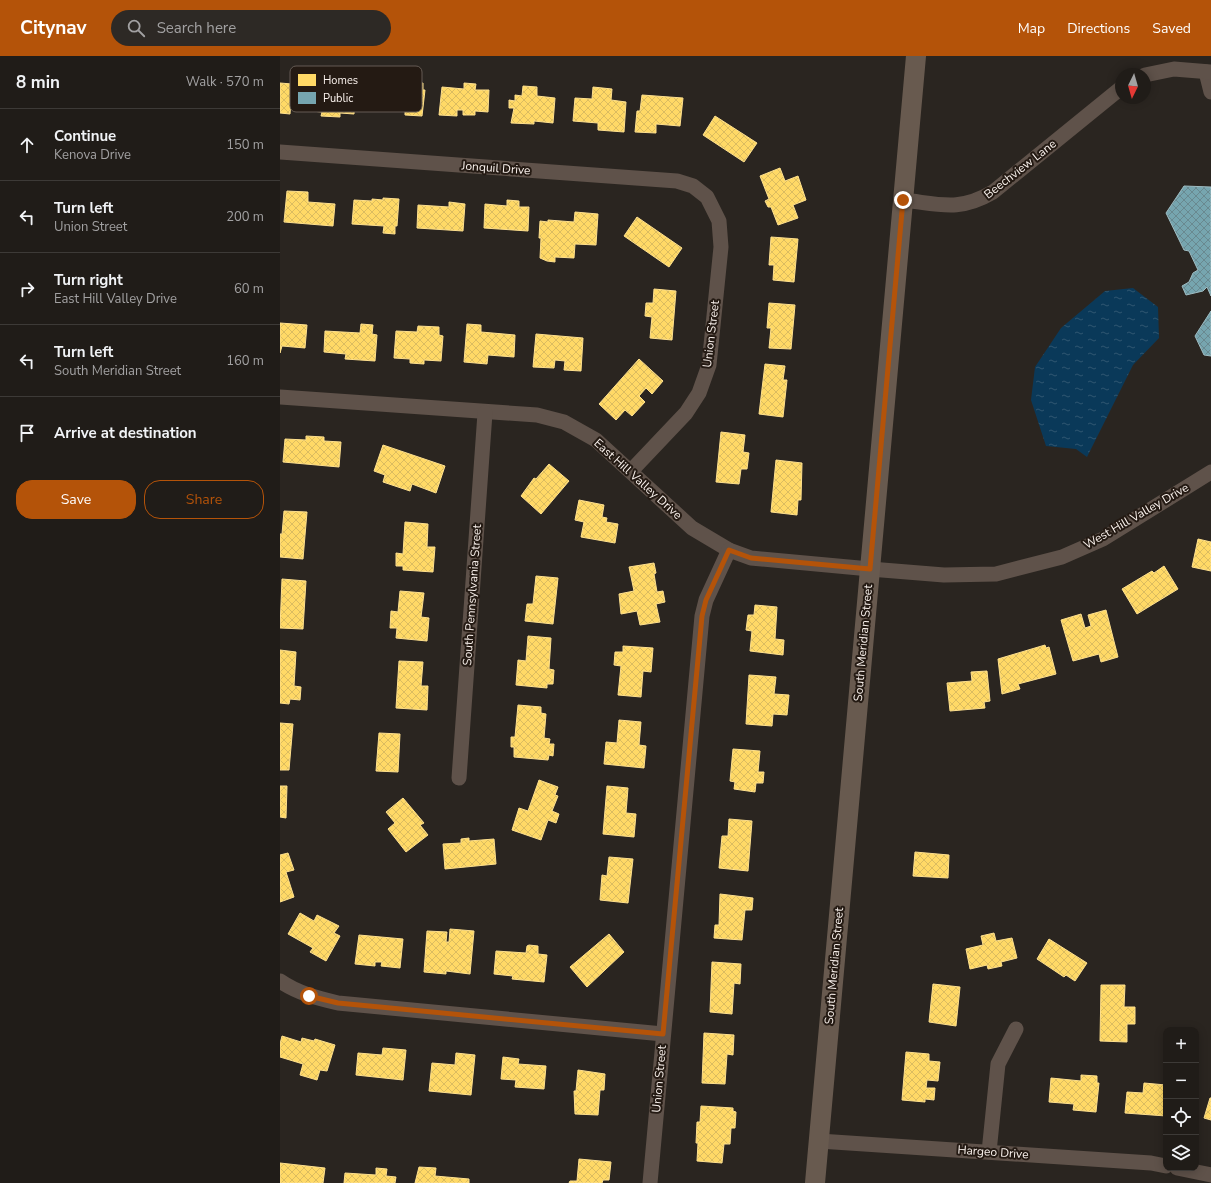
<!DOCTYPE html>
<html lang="en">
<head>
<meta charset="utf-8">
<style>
	:root { --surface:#201c18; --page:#2d2925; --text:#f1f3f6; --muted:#a2a1a2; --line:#3d3a37; --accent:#b45309 }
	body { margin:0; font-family:"Nunito Sans",sans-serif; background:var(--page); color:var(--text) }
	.controls { position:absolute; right:12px; bottom:12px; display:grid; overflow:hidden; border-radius:8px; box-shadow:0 2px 10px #0003 }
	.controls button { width:36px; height:36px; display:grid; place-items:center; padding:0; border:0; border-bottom:1px solid var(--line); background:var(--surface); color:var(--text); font:20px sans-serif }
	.compass { position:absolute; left:835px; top:12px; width:36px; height:36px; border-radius:50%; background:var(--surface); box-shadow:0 2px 10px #0003; rotate:185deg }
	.stop { position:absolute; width:12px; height:12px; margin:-9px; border:3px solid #b45309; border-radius:50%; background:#fff }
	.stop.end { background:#b45309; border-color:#fff; box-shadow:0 1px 4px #0008 }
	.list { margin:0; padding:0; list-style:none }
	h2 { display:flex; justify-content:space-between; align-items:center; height:52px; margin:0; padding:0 16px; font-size:17px }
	h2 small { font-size:13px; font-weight:400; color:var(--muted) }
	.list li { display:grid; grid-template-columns:26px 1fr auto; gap:12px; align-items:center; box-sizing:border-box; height:72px; padding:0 16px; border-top:1px solid var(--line) }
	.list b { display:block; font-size:15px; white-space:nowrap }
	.list p { margin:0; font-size:13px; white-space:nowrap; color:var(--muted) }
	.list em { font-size:13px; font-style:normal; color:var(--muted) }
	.actions { display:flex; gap:8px; padding:12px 16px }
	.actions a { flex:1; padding:9px 0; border:1px solid var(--accent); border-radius:16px; text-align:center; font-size:14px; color:var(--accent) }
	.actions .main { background:var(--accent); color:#fff }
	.icon { flex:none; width:22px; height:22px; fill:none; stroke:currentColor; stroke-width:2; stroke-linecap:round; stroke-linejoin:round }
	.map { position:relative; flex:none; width:931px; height:1127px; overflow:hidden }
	header { display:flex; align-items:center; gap:24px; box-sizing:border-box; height:56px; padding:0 20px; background:var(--accent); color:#fff }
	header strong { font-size:19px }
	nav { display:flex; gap:22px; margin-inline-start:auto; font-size:14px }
	.search { width:280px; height:36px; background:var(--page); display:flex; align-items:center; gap:10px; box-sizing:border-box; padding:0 14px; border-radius:22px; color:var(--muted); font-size:15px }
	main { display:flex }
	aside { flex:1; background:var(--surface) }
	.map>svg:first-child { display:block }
	.water { fill:url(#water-ripples) }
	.homes { fill:url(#homes-cross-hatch); stroke:#fee08e }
	.public { fill:url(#public-cross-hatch); stroke:#9ebcc2 }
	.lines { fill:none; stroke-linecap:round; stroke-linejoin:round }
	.minor { stroke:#5f524a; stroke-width:15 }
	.major { stroke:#685a4f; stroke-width:20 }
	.route { stroke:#b45309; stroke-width:5 }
	.labels { text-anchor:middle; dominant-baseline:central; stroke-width:4; stroke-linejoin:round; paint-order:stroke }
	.street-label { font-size:12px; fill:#faf2ed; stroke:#241a13 }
	.key { fill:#241a13; stroke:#645b54; stroke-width:1 }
	.key-label { font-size:11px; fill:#faf2ed }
</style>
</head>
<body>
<header>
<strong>Citynav</strong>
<div class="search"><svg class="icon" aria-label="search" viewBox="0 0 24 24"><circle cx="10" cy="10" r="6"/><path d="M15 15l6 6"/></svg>Search here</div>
<nav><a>Map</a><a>Directions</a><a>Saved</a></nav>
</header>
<main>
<aside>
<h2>8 min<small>Walk · 570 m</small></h2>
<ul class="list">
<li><svg class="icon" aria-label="ahead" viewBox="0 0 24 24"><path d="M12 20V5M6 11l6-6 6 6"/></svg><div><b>Continue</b><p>Kenova Drive</p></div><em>150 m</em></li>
<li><svg class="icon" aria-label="left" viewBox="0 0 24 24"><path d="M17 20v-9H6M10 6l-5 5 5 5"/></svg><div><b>Turn left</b><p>Union Street</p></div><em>200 m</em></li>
<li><svg class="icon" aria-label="right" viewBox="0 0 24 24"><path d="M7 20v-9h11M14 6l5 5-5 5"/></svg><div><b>Turn right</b><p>East Hill Valley Drive</p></div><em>60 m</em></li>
<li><svg class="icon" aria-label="left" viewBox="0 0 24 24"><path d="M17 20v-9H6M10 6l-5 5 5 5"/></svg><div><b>Turn left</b><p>South Meridian Street</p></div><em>160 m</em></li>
<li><svg class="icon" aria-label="arrive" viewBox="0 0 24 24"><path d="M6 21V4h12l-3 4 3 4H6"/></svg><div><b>Arrive at destination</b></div></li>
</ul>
<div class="actions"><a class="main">Save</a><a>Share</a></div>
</aside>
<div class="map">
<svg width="931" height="1127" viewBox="0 0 931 1127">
	<defs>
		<pattern id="water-ripples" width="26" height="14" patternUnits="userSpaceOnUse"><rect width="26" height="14" fill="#0a3959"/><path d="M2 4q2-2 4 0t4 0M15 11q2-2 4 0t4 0" fill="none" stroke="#2f5671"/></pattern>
		<pattern id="homes-cross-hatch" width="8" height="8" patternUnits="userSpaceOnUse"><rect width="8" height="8" fill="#ffd966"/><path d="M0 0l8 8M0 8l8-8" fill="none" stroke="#dbbc60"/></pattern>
		<pattern id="public-cross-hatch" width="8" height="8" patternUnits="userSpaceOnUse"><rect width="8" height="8" fill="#76a5af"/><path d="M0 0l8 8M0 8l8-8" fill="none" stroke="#698990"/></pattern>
	</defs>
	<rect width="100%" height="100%" fill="#2a2520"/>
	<polygon class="water" points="853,232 878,251 879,282 853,309 807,401 796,393 766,390 751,344 755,311 781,272 825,235"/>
	<g class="homes">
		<polygon points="128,26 143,27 143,34 145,34 142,60 125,59 125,54 93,52 95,30 127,33"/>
		<polygon points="0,27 12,28 10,58 0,57"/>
		<polygon points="33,27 76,31 74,58 60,57 60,61 41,60 42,56 31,55"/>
		<polygon points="184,27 196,28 195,34 209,34 208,56 195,55 195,59 183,59 183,54 177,54 177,60 159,59 162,31 184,33"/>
		<polygon points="243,30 257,31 257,40 275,42 273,67 254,65 254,68 231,67 234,52 229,52 229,44 235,45 235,39 242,40"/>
		<polygon points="313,31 332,33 331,44 346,46 344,76 318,74 318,67 293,65 295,42 312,43"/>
		<polygon points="362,39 403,42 400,70 376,68 376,77 355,76 357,55 360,55"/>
		<polygon points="435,60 477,87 464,106 423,79"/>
		<polygon points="500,112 505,125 518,120 526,144 513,149 518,162 498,169 491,151 488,151 485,145 489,143 480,120"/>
		<polygon points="7,135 28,136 28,146 55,148 53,170 4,166"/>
		<polygon points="103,142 119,143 117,170 115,170 115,178 103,177 104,170 72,168 74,144 92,145 92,143 103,144"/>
		<polygon points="227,144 239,145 239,151 249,151 248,175 204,172 205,148 227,150"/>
		<polygon points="169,146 185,148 183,175 137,172 138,149 169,151"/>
		<polygon points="295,156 318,158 316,189 295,188 294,202 275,201 275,206 267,205 260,202 261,182 259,182 260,165 268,166 268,164 294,166"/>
		<polygon points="357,161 402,192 389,211 344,180"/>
		<polygon points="491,181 518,183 514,226 493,224 494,209 489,209"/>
		<polygon points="374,233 396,235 392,284 370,282 372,261 365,260 366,247 373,247"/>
		<polygon points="489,247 515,249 511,293 489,292 491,272 487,272"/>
		<polygon points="0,267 27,269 25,292 2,290 0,297"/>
		<polygon points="81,268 93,269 92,278 97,279 95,305 65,303 66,298 44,296 45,275 80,277"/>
		<polygon points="187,268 201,269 201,276 235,279 234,301 208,299 207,308 184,306"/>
		<polygon points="138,270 159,271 159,279 163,280 161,305 144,304 144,308 130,307 130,303 114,302 116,275 137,276"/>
		<polygon points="256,278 303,282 301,315 284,314 285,305 275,304 274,312 253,311"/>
		<polygon points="359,303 383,325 372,338 366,332 359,340 365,346 352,360 345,354 336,364 319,348"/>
		<polygon points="485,308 505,310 503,324 507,324 503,361 479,358"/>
		<polygon points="441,376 465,379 463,396 469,397 467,413 461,413 459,428 436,426"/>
		<polygon points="26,380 44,381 44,385 61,386 59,411 3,406 5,383 26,384"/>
		<polygon points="103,389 165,410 156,437 132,428 130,435 103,426 105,419 94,415"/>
		<polygon points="496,404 522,407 521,444 518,444 517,459 491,456"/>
		<polygon points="269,408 289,425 261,458 241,440 254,422 256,423"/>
		<polygon points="299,444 324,449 322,461 327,462 326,466 338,468 335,487 301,481 304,466 295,464"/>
		<polygon points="4,455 27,456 23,503 0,501 0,478 2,478"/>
		<polygon points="125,466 148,468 147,491 155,491 153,516 123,514 123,510 116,510 116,497 123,498"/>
		<polygon points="918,483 931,486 931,515 912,511"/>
		<polygon points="374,507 376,517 374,518 377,536 383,535 385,546 376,548 380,566 360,569 357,555 341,558 339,538 354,535 349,511"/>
		<polygon points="884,510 898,533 857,558 842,533 872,515 874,517"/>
		<polygon points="256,520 278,522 273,568 245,565 247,548 253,548"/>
		<polygon points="2,523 26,525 23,573 0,572"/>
		<polygon points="120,535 144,537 141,561 149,562 147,585 116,582 117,572 110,572 111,555 118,556"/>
		<polygon points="475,549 497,551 495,583 504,584 503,599 470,595 472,575 466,574 468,559 474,559"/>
		<polygon points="826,554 838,601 821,606 819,598 793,605 781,564 801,558 805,572 811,570 808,559"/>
		<polygon points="248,580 271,582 269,613 274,614 273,628 267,628 267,632 236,629 238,604 246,605"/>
		<polygon points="765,589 766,592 769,591 776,618 738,628 740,633 722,638 718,603"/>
		<polygon points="343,590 373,592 371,616 363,615 361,641 338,639 341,610 334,609 335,596 343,596"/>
		<polygon points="0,594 16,596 14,630 21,631 20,644 10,643 9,648 0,647"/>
		<polygon points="119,605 143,606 141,630 148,630 147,654 116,652"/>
		<polygon points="707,615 710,645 704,646 705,652 670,655 667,627 692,625 691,616"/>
		<polygon points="469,619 496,621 494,638 509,639 507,659 493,658 492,670 466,668"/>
		<polygon points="238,649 261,651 261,657 266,658 264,682 270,683 269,688 274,688 273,700 269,699 268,704 234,701 234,691 231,691 231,681 235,681"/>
		<polygon points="339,664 361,666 359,689 366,690 364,712 324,708 326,686 337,687"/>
		<polygon points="0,667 13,668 9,714 0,714"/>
		<polygon points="99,677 120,678 118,716 96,715"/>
		<polygon points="453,693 480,695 478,716 484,716 483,727 476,727 475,736 454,733 455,726 450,725"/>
		<polygon points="259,724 278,731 275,739 278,740 272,755 279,758 276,767 268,764 261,784 232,774 239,752 248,755"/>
		<polygon points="0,730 7,730 6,762 0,761"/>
		<polygon points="327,730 348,732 346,757 356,758 354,781 323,778"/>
		<polygon points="123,742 144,767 140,769 148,779 126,796 108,773 115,767 106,756"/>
		<polygon points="449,763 472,765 468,815 439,812 442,780 448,780"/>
		<polygon points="189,782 189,785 214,783 216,808 165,813 163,788 181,787 181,783"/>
		<polygon points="635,796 669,799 668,822 633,820"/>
		<polygon points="8,797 14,814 6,816 14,841 0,846 0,799"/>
		<polygon points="329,801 353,803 348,847 320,844 322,819 327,820"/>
		<polygon points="440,838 473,842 472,854 465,854 462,884 434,882 435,869 439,869"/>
		<polygon points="20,857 34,865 37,859 59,870 54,877 60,880 46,905 30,896 33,892 8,878"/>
		<polygon points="170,873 194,875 190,918 166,915 166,918 144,916 147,875 167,876 166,886 169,886"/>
		<polygon points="714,877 716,885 732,882 737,902 721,906 722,910 708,913 707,909 690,913 686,893 703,889 701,880"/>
		<polygon points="329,878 344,896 307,931 290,911"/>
		<polygon points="79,879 123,883 120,912 101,910 102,906 95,906 95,910 75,908"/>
		<polygon points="769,883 807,907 795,925 786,919 784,921 757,903"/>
		<polygon points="249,889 258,890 258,898 267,899 264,926 232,923 233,920 214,918 216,895 246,897 247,890"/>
		<polygon points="432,906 461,908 460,928 454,927 452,958 430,956"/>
		<polygon points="653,928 680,931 676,970 649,966"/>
		<polygon points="821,929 845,929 844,951 855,951 855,968 847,968 847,986 820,985"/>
		<polygon points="424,977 454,979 453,999 447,998 445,1028 422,1027"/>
		<polygon points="2,980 21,986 22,982 34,985 35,983 55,989 47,1015 40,1014 37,1024 20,1019 23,1008 0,1001 0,988"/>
		<polygon points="103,992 126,994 123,1024 76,1019 78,997 102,999"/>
		<polygon points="626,996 649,998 649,1005 660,1006 658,1025 647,1024 646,1032 655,1032 654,1044 645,1043 645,1046 622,1044"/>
		<polygon points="176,997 195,999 191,1039 149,1035 152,1007 175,1009"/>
		<polygon points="223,1001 239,1003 238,1008 266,1010 264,1033 235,1031 236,1024 221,1023"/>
		<polygon points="298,1014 325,1018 324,1034 320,1034 318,1059 295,1058 294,1035 296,1035"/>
		<polygon points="801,1019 817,1020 817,1027 819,1027 816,1056 793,1054 794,1048 769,1046 771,1022 801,1025"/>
		<polygon points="864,1027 886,1029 886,1060 845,1057 847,1036 863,1037"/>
		<polygon points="930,1042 931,1042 931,1064 924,1062"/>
		<polygon points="421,1050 453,1052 453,1055 456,1056 455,1072 451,1072 450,1088 444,1088 442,1107 417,1105 418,1087 416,1087 417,1066 420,1066"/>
		<polygon points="299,1103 331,1106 329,1124 323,1124 322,1127 289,1127 290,1125 297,1125"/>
		<polygon points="0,1107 45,1112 43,1127 0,1127"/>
		<polygon points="139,1111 156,1112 155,1120 189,1123 189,1127 135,1127"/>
		<polygon points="96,1112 107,1113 106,1120 116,1121 115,1127 64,1127 65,1117 96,1119"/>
	</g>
	<g class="public">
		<polygon points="904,130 931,131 931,240 927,231 923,235 906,239 902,230 909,226 913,217 918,214 909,195 904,194 886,157"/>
		<polygon points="931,255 931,300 924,299 915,280"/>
	</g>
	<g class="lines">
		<g class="minor">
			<polyline points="926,16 931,36"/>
			<polyline points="865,19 894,13 931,16"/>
			<polyline points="0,96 397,125 413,130 427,141 439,165 441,191 429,309 419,337 406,357 351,415"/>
			<path d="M623,144C660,148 679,156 713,136L841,32"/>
			<polyline points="0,341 257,359 284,366 316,384 412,472 449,494 471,502 590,513 664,519 716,518 782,501 823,483 931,416"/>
			<polyline points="179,722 205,357"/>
			<path d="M0,925C17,937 37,942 58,947L383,978"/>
			<polyline points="539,1085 871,1107 886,1110"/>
			<polyline points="709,1096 718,1008 736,973"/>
			<polyline points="897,1112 931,1119"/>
			<polyline points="370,1127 422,560 426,544 449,494"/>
		</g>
		<polyline class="major" points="535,1127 636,0"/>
	</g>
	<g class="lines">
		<polyline class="route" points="29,940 58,947 383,978 422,560 426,544 449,494 471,502 590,513 623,144"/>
	</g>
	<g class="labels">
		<g class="street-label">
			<text transform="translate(216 112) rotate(4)">Jonquil Drive</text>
			<text transform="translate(740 113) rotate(-38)">Beechview Lane</text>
			<text transform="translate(431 278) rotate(-83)">Union Street</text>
			<text transform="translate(358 423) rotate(42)">East Hill Valley Drive</text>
			<text transform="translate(856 460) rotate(-30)">West Hill Valley Drive</text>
			<text transform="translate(192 539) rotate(-86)">South Pennsylvania Street</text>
			<text transform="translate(583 587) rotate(-85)">South Meridian Street</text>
			<text transform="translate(554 910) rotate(-85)">South Meridian Street</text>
			<text transform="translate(379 1023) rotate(-85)">Union Street</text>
			<text transform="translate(713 1096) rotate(4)">Hargeo Drive</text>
		</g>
	</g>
	<rect x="10" y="10" width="132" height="46" rx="6" class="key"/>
	<rect x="18" y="18" width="18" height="12" fill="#ffd966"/>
	<rect x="18" y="36" width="18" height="12" fill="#76a5af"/>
	<g class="key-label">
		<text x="43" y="28">Homes</text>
		<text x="43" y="46">Public</text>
	</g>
</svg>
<div class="controls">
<button>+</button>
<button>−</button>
<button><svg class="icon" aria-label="locate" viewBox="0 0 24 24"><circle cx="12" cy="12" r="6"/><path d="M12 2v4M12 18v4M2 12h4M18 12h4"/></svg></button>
<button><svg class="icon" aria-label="layers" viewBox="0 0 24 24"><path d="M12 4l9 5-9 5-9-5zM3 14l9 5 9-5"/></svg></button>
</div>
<svg class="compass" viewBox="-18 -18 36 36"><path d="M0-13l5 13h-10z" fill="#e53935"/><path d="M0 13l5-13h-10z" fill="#a2a1a2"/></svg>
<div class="stop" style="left:29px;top:940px"></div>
<div class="stop end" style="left:623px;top:144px"></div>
</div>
</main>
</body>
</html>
